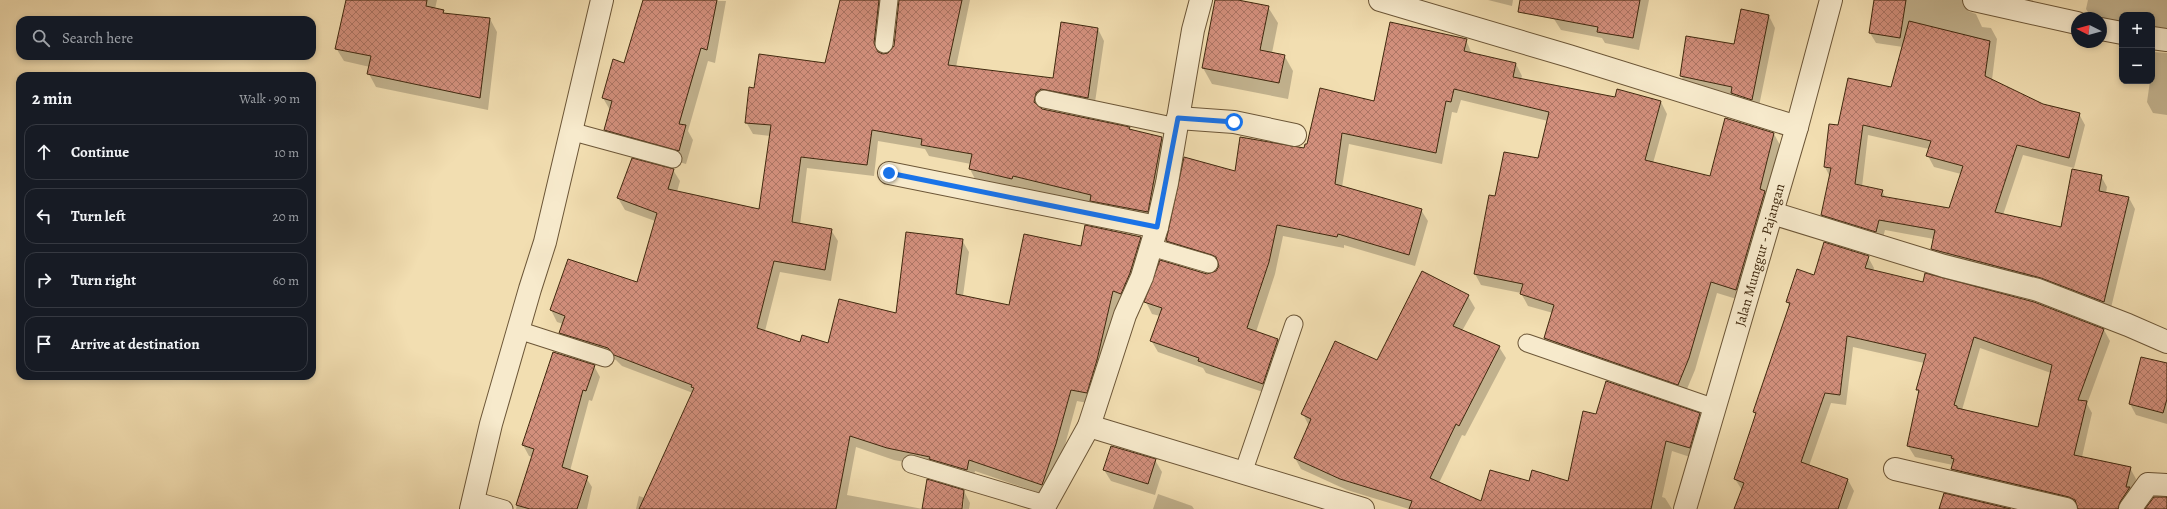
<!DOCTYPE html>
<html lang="en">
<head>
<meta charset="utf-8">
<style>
	:root { --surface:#171b24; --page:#242831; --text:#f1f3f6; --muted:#9ea1a6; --line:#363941 }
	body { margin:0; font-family:Alegreya,serif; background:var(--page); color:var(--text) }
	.controls { position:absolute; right:12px; top:12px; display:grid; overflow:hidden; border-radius:8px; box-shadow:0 2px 6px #0003 }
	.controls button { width:36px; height:36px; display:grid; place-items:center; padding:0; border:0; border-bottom:1px solid var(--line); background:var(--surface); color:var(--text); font:20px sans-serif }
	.compass { position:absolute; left:2071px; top:12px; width:36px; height:36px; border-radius:50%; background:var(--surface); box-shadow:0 2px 6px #0003; rotate:276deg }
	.stop { position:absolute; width:12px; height:12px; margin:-9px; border:3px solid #1a73e8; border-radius:50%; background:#fff }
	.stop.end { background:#1a73e8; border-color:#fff; box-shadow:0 1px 4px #0008 }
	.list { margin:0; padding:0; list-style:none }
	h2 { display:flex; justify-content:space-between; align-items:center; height:52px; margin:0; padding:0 16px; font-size:17px }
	h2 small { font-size:13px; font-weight:400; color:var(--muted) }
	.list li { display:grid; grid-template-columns:26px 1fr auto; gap:12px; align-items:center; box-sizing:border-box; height:56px; margin:0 8px 8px; padding:0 8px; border:1px solid var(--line); border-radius:12px }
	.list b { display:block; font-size:15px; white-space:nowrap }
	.list em { font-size:13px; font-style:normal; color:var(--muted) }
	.icon { flex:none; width:22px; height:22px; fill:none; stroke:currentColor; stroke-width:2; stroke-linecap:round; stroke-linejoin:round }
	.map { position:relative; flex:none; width:2167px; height:509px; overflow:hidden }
	.search { position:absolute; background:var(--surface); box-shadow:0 2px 6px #0003; left:16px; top:16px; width:300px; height:44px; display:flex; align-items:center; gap:10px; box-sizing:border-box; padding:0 14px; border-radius:12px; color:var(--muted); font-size:15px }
	.panel { position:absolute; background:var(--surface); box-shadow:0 2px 6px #0003; left:16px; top:72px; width:300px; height:308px; border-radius:12px }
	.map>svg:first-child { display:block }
	.shadow { fill:#0003; fill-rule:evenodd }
	.building { fill:url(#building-cross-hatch); stroke:#3f280e; fill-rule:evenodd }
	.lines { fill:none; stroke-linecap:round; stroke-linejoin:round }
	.lane-casing { stroke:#6c5637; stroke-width:19 }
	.street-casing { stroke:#6c5637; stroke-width:24 }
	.lane { stroke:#f7eacc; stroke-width:17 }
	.street { stroke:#f7eacc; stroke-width:22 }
	.route { stroke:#1a73e8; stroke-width:5 }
	.labels { text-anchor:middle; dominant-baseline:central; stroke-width:3.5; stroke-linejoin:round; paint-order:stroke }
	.street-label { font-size:14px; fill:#3f280e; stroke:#f7eacc }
</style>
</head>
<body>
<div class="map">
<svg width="2167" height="509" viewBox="0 0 2167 509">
	<defs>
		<pattern id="building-cross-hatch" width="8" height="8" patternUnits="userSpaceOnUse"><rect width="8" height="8" fill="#d28f7c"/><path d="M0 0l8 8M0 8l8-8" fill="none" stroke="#ac7564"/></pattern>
	</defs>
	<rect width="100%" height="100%" fill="#f2deb1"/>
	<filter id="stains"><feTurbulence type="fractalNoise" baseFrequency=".005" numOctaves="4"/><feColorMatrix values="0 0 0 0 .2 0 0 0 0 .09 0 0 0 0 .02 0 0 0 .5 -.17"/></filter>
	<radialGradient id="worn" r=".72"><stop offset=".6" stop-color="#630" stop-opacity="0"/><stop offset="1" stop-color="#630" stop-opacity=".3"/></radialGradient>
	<g class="shadow">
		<polygon points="347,0 437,0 435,9 443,11 445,14 490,19 497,32 488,110 376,87 369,74 370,67 344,61 336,48"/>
		<polygon points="644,0 726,1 715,63 708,61 688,131 693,140 686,164 613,143 605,130 610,110 603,98 625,64"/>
		<polygon points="841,0 880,0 886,9 881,53 889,54 895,46 900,0 970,0 956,67 1054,79 1098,29 1104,41 1094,109 1042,104 1041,110 1129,128 1130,130 1162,138 1168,149 1154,223 1093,205 1019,187 1018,190 976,181 970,169 971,164 929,156 925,149 878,141 874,176 807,168 800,225 831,230 838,241 831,281 780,272 765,331 801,343 829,344 897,314 962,240 969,252 963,296 1009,306 1082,247 1140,237 1147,249 1093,404 1077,401 1062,456 1048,496 975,471 973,481 936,468 894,460 856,447 847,495 923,509 636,509 639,496 645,498 693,393 622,366 616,360 567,344 560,333 563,324 557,322 551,310 568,260 638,283 655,221 625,210 618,198 673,170 680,181 677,192 759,210 770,136 753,134 746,122 755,89 826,64"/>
		<polygon points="1216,0 1233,0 1268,7 1278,23 1272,53 1284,55 1293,71 1288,99 1212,84 1203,68"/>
		<polygon points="1488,0 1513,0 1512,6"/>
		<polygon points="1558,0 1649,0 1639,50 1605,43 1602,38 1561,30 1554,19"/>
		<path d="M1875,0H1974L1970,3L1968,11L1976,14L1982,27L1991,28L1997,39L1992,80L2043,105L2079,114L2085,125L2074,168L2023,155L2003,215L2061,228L2101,176L2107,187L2106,193L2129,198L2135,209L2110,312L1938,259L1932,249L1934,239L1885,230L1882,242L1829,226L1822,215L1830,177L1825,167L1830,125L1838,126L1892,88L1903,47L1876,43L1870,33ZM1868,135L1929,149L1928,156L1934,167L1961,174L1950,209L1886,198L1882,191L1862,187Z"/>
		<polygon points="2088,0 2167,0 2167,37 2152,30 2152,15 2122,15 2122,25 2101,21 2101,18 2092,18 2086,9"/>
		<polygon points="1769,16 1775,28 1758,111 1687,87 1681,76 1734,46"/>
		<polygon points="1466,40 1472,54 1516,64 1522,76 1521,79 1616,98 1661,102 1667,114 1653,163 1710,177 1774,134 1780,145 1743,301 1717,293 1695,370 1684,396 1551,350 1545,338 1553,313 1528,306 1521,293 1481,285 1475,274 1496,197 1539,159 1548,121 1461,100 1457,113 1452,112 1442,164 1349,144 1342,187 1421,210 1428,221 1415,266 1344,245 1344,248 1283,236 1275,274 1256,332 1278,339 1284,351 1269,394 1206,373 1203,368 1158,352 1151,340 1160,316 1152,314 1146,302 1207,275 1216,272 1220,266 1174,252 1167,241 1236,172 1305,149"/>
		<polygon points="2154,52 2167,53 2167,115 2153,113 2147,102 2150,81 2152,81"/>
		<path d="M1868,257L1874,268L1873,271L2104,330L2110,341L2087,404L2092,413L2082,457L2130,468L2136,479L2130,509H2078L1958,480L1952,469L1953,465L1915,457L1908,446L1919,393L1917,389L1924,363L1853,347L1846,405L1831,403L1809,466L1848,480L1854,491L1847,509H1735L1742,490L1735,479L1756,416L1754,412L1790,307L1787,302L1815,276ZM1980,348L2051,373L2039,428L1962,410Z"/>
		<polygon points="1468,296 1475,308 1462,331 1499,347 1506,358 1465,436 1462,435 1439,483 1482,503 1529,482 1569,482 1596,415 1699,414 1706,426 1696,459 1672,451 1662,497 1665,498 1672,509 1409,509 1347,490 1301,469 1295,458 1309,426 1303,414"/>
		<polygon points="554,353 594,366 600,377 592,401 589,400 570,471 585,476 592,487 587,509 516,509 532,457 529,456 523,445"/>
		<polygon points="2167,364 2167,424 2136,415 2130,404"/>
		<polygon points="1155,460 1162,472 1155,495 1111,481 1104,470"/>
		<polygon points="964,491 970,503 969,509 963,509 964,499 962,499 961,509 923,509"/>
		<polygon points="1158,494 1192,506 1194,509 1153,509"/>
	</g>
	<g class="building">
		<polygon points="346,0 427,0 426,6 444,10 443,13 490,18 480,98 367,74 371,56 335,49"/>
		<polygon points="643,0 717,0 707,50 701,48 679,124 686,125 679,151 604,130 612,101 602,98 613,59 624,63"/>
		<polygon points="840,0 879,0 874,43 878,52 883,54 888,53 894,46 899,0 962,0 948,65 1053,78 1061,22 1098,28 1088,98 1041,89 1036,93 1034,102 1042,109 1130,127 1129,129 1162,137 1148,212 1090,201 1091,195 1013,176 1012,179 969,169 972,154 921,145 922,139 872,130 867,165 801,157 792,222 832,229 825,270 774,261 757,328 800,342 802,335 828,343 839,299 896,313 906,232 963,239 956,294 1009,305 1024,234 1081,246 1085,225 1141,237 1130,273 1121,294 1113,291 1097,360 1087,393 1071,390 1056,444 1042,485 969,460 967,470 929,459 930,457 887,448 850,436 836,509 639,509 694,388 691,387 692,385 614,355 608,348 559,333 565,316 550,310 568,259 637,282 657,213 617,198 632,158 674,169 668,189 759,209 771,125 745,123 749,87 754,88 759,54 825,63"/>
		<polygon points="1215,0 1238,0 1269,6 1260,50 1285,55 1279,83 1202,68"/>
		<polygon points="1520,0 1640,0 1633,38 1597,32 1598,27 1518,12"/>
		<polygon points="1874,0 1906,0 1900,38 1869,33"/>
		<polygon points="1741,9 1769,15 1752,100 1731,93 1732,87 1680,76 1686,36 1734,44"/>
		<path d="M1909,21L1990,41L1985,76L2043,104L2080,113L2069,158L2017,145L1995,212L2061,227L2072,169L2102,175L2099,191L2129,197L2104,302L2041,278L1931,249L1935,230L1879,220L1876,232L1821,215L1831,168L1824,167L1829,124L1838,125L1848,78L1891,87ZM1863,125L1931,141L1926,156L1963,166L1949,208L1881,196L1883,190L1855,184Z"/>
		<polygon points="1390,22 1467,39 1464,51 1516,63 1513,77 1615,97 1617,89 1661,101 1645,160 1710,176 1725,118 1774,133 1760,189 1765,191 1736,290 1711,282 1689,358 1678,385 1544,338 1554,305 1520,294 1523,284 1474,274 1489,195 1495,196 1504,152 1538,158 1549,112 1454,89 1451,102 1446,101 1436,153 1342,133 1335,184 1422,209 1409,255 1338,234 1337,237 1277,225 1269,262 1247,328 1278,339 1263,384 1198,361 1199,358 1150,341 1162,308 1144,302 1160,260 1207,274 1216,271 1219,266 1216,257 1212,255 1166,241 1184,157 1235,171 1240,137 1304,148 1305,144 1307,144 1320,88 1374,101"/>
		<path d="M1824,242L1869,256L1865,268L1923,282L1925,273L2034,302L2104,329L2078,400L2087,401L2074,455L2131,467L2126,487H2130L2120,502L2118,509H2078L2075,500L2069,497L1951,469L1954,459L1951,458L1952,456L1907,446L1919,390H1916L1926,354L1847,336L1840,395L1825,393L1801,462L1848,479L1838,509H1734L1744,483L1734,479L1756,413L1753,412L1790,303L1786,302L1797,269L1814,275ZM1974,337L2052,365L2038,427L1957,408V406L1954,405Z"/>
		<polygon points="1422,271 1469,295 1453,326 1500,346 1459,426 1456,424 1430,478 1481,501 1490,470 1529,481 1532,470 1568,481 1583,411 1596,414 1606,381 1700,413 1690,448 1666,441 1651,509 1409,509 1412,501 1340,479 1294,458 1311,419 1301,414 1335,341 1377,360"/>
		<polygon points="553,352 595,365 586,391 583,390 562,467 588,476 577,509 530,509 516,505 534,449 522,445"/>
		<polygon points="2141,357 2167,363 2167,399 2163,413 2129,404"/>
		<polygon points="1111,446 1156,459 1148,484 1103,470"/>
		<polygon points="927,479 964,490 962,509 922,509"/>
		<polygon points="1944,493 2011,509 1939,509"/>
		<polygon points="2154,497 2167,497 2167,509 2145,509"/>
	</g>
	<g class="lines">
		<defs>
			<g id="lane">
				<polyline points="884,44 889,0"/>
				<polyline points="1044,99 1177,127"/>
				<polyline points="570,131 673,159"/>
				<polyline points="1151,247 1209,264"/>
				<polyline points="518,330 605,358"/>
				<polyline points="1527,343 1715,408"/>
				<polyline points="911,464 1045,504"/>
				<polyline points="1243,473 1294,324"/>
				<polyline points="473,500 504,509"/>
			</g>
			<g id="street">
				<polyline points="1380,0 1569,56 1797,127"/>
				<polyline points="1974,0 2077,23"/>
				<polyline points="2101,29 2122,33"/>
				<polyline points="2152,38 2167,40"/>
				<polyline points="1178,118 1234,122 1295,135"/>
				<polyline points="889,173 1157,227"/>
				<polyline points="1772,213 1944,266 2038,290 2128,325 2167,342"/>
				<polyline points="1089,426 1363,509"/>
				<polyline points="1895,469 2066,509"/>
				<polyline points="471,509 491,424 530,289 545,242 602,0"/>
				<polyline points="1043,509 1089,426 1125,315 1142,277 1157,227 1167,183 1193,30 1201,0"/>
				<polyline points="1685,509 1797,127 1831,0"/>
				<polyline points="2130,509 2148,484 2167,485"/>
			</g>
		</defs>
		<use href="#lane" class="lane-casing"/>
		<use href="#street" class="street-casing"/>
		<use href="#lane" class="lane"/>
		<use href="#street" class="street"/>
	</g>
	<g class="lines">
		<polyline class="route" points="889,173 1157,227 1178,118 1234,122"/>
	</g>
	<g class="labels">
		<g class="street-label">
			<text transform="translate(1760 255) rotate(-74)">Jalan Munggur - Pajangan</text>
		</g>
	</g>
	<rect width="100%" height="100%" filter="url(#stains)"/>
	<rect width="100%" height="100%" fill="url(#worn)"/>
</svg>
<div class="controls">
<button>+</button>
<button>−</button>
</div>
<svg class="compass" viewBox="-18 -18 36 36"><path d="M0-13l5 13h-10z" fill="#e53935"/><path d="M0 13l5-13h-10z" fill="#9ea1a6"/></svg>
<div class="stop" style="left:1234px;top:122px"></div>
<div class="stop end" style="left:889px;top:173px"></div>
<div class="search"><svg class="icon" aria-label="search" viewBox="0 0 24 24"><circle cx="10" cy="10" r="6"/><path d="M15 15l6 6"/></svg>Search here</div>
<section class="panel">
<h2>2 min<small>Walk · 90 m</small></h2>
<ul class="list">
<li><svg class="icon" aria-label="ahead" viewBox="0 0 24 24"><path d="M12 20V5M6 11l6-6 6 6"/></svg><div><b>Continue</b></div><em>10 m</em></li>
<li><svg class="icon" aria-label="left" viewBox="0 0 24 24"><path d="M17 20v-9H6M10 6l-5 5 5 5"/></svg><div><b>Turn left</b></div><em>20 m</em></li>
<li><svg class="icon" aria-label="right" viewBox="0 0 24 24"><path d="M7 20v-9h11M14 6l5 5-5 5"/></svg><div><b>Turn right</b></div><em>60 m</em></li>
<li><svg class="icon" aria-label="arrive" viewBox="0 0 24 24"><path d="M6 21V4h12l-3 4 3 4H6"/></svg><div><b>Arrive at destination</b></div></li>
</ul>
</section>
</div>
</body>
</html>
